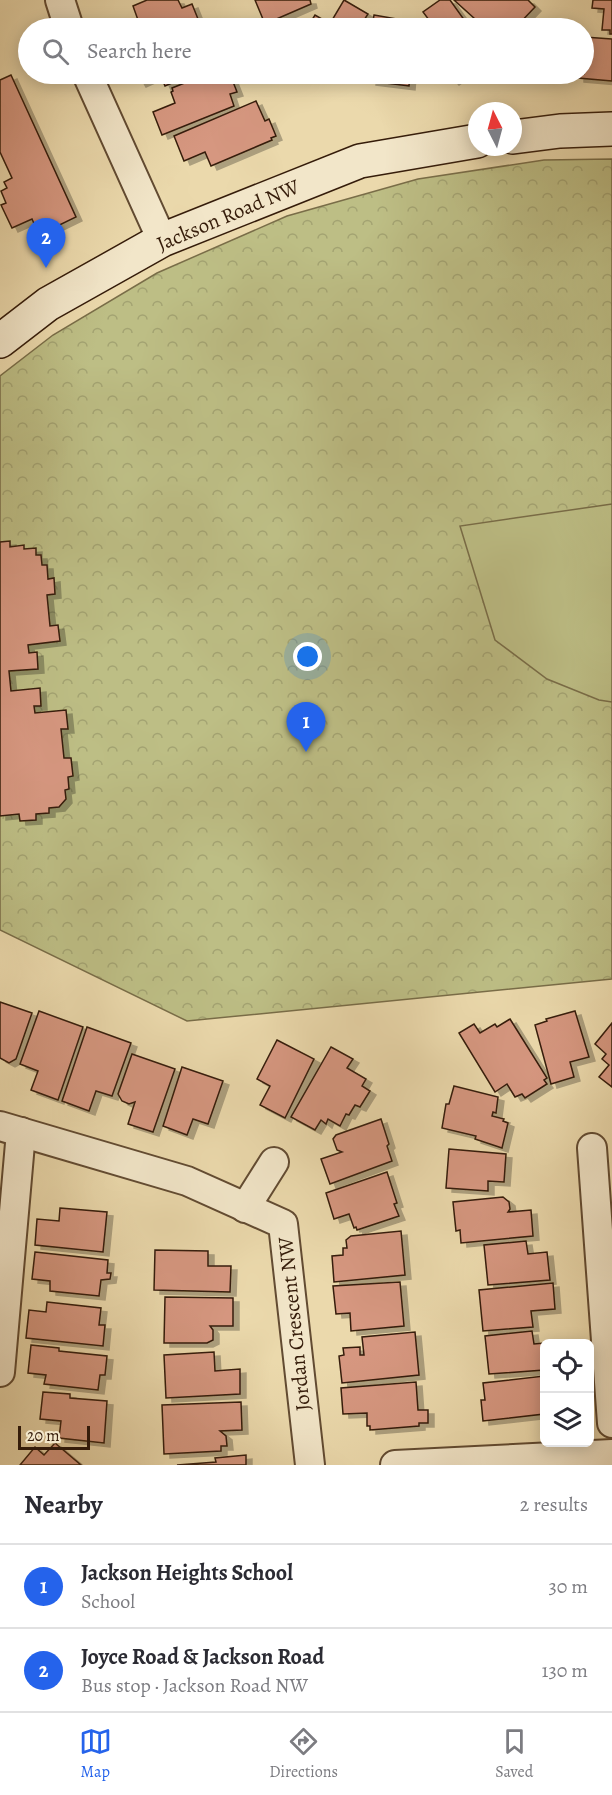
<!DOCTYPE html>
<html lang="en">
<head>
<meta charset="utf-8">
<style>
	:root { --surface:#fff; --page:#f7f7f7; --text:#2b2b33; --muted:#7c7c81; --line:#e1e1e2; --accent:#2563eb }
	body { margin:0; font-family:Alegreya,serif; background:var(--page); color:var(--text) }
	.controls { position:absolute; right:18px; bottom:18px; display:grid; overflow:hidden; border-radius:9px; box-shadow:0 3px 15px #0003 }
	.controls button { width:54px; height:54px; display:grid; place-items:center; padding:0; border:0; border-bottom:2px solid var(--line); background:var(--surface); color:var(--text); font:30px sans-serif }
	.compass { position:absolute; left:468px; top:102px; width:54px; height:54px; border-radius:50%; background:var(--surface); box-shadow:0 3px 15px #0003; rotate:354deg }
	.scale { position:absolute; left:18px; bottom:15px; width:72px; box-sizing:border-box; padding-left:6px; border:3px solid #351c0a; border-top:0; font-size:16px; line-height:21px; white-space:nowrap; color:#351c0a; -webkit-text-stroke:4px #f2e6c9; paint-order:stroke }
	.you { position:absolute; left:308px; top:657px; width:21px; height:21px; margin:-15px; border:4px solid #fff; border-radius:50%; background:#1a73e8; box-shadow:0 0 0 9px #1a73e833 }
	.badge { display:grid; place-items:center; width:39px; height:39px; border-radius:50%; background:var(--accent); color:#fff; font-size:20px; font-weight:700 }
	.pin { position:absolute; translate:-50% -50px; filter:drop-shadow(0 2px 3px #0008) }
	.pin::after { content:''; position:absolute; top:32px; width:21px; height:18px; background:inherit; clip-path:polygon(0 0,100% 0,50% 100%) }
	.list { margin:0; padding:0; list-style:none }
	h2 { display:flex; justify-content:space-between; align-items:center; height:78px; margin:0; padding:0 24px; font-size:26px }
	h2 small { font-size:20px; font-weight:400; color:var(--muted) }
	.list li { display:grid; grid-template-columns:39px 1fr auto; gap:18px; align-items:center; box-sizing:border-box; height:84px; padding:0 24px; border-top:2px solid var(--line) }
	.list b { display:block; font-size:22px; white-space:nowrap }
	.list p { margin:0; font-size:20px; white-space:nowrap; color:var(--muted) }
	.list em { font-size:20px; font-style:normal; color:var(--muted) }
	.icon { flex:none; width:33px; height:33px; fill:none; stroke:currentColor; stroke-width:2; stroke-linecap:round; stroke-linejoin:round }
	.map { position:relative; flex:none; width:612px; height:1465px; overflow:hidden }
	.search { position:absolute; background:var(--surface); box-shadow:0 3px 15px #0003; left:18px; right:18px; top:18px; height:66px; display:flex; align-items:center; gap:15px; box-sizing:border-box; padding:0 21px; border-radius:33px; color:var(--muted); font-size:22px }
	.sheet { height:246px; background:var(--surface) }
	nav { display:flex; justify-content:space-around; align-items:center; box-sizing:border-box; height:84px; border-top:2px solid var(--line); background:var(--surface); font-size:16px; color:var(--muted) }
	nav a { display:grid; justify-items:center; gap:3px }
	nav .on { color:var(--accent) }
	.map>svg:first-child { display:block }
	.forest { fill:url(#forest-crowns); stroke:#796d48; stroke-width:1.5 }
	.garden { fill:#bdbe85; stroke:#796d48; stroke-width:1.5 }
	.building { fill:#d69780; stroke:#351c0a; stroke-width:1.5; filter:url(#shadow) }
	.lines { fill:none; stroke-linecap:round; stroke-linejoin:round }
	.street-casing { stroke:#624b32; stroke-width:32 }
	.secondary-casing { stroke:#351c0a; stroke-width:36 }
	.street { stroke:#f2e6c9; stroke-width:28 }
	.secondary { stroke:#f2e6c9; stroke-width:33 }
	.labels { text-anchor:middle; dominant-baseline:central; stroke-width:4.5; stroke-linejoin:round; paint-order:stroke }
	.street-label { font-size:21px; fill:#351c0a; stroke:#f2e6c9 }
</style>
</head>
<body>
<div class="map">
<svg width="612" height="1465" viewBox="0 0 612 1465">
	<defs>
		<pattern id="forest-crowns" width="20" height="18" patternUnits="userSpaceOnUse" patternTransform="scale(1.5)"><rect width="20" height="18" fill="#bdbe85"/><path d="M2 6a3 3 0 1 1 6 0M12 15a3 3 0 1 1 6 0" fill="none" stroke="#a3a372"/></pattern>
		<filter id="shadow"><feDropShadow dx="6" dy="4" stdDeviation="0" flood-color="#0004"/></filter>
	</defs>
	<rect width="100%" height="100%" fill="#ebd9ac"/>
	<filter id="stains"><feTurbulence type="fractalNoise" baseFrequency=".00333" numOctaves="4"/><feColorMatrix values="0 0 0 0 .2 0 0 0 0 .09 0 0 0 0 .02 0 0 0 .5 -.17"/></filter>
	<radialGradient id="worn" r=".72"><stop offset=".6" stop-color="#630" stop-opacity="0"/><stop offset="1" stop-color="#630" stop-opacity=".3"/></radialGradient>
	<polygon class="forest" points="612,159 612,979 187,1021 0,930 0,376 53,335 157,273 287,216 418,179 544,160"/>
	<polygon class="garden" points="612,504 612,702 599,700 547,679 495,640 460,526"/>
	<g class="building">
		<polygon points="147,0 178,0 182,8 192,4 200,24 188,28 116,28 138,20 133,6"/>
		<polygon points="255,0 310,0 311,4 265,24"/>
		<polygon points="344,0 368,14 359,28 307,28 315,15 327,22 328,20 331,22"/>
		<polygon points="440,0 450,0 470,28 435,28 423,12"/>
		<polygon points="454,0 528,0 535,7 517,26 519,28 485,28"/>
		<polygon points="593,0 612,0 612,34 610,34 610,30 602,30 604,9 592,8"/>
		<polygon points="374,15 403,20 402,28 372,28"/>
		<polygon points="584,37 612,39 612,81 578,78 578,74 584,74"/>
		<polygon points="135,74 193,74 165,86 160,74 140,83"/>
		<polygon points="207,74 220,74 221,76 230,74 237,92 230,94 234,106 162,135 153,112 175,103 171,92 173,91 172,88"/>
		<polygon points="371,74 410,74 409,86 370,81"/>
		<polygon points="447,74 463,74 453,81"/>
		<polygon points="11,75 76,217 39,235 32,219 12,228 1,205 6,203 1,191 7,188 4,182 12,178 0,152 0,80"/>
		<polygon points="256,101 265,121 269,119 276,136 271,138 272,140 211,166 205,152 184,161 174,136"/>
		<polygon points="10,541 10,547 24,545 24,549 36,548 36,555 41,555 42,565 47,565 48,579 54,578 55,594 47,595 50,626 58,625 60,641 28,645 29,653 37,652 38,669 9,671 11,691 40,688 41,706 34,706 35,713 66,710 68,729 61,729 64,758 71,758 73,776 68,777 69,789 65,790 66,799 59,807 49,808 49,813 36,814 36,820 20,821 19,814 0,816 0,542"/>
		<polygon points="0,1002 32,1013 16,1059 9,1063 0,1058"/>
		<polygon points="39,1011 83,1027 58,1100 31,1090 38,1071 20,1064"/>
		<polygon points="575,1011 589,1057 570,1062 574,1077 551,1084 535,1025 547,1021 546,1019"/>
		<polygon points="510,1019 547,1078 544,1080 547,1084 525,1098 522,1094 515,1097 507,1084 495,1092 459,1033 474,1024 480,1033 495,1024 497,1027"/>
		<polygon points="612,1023 612,1087 599,1077 609,1065 602,1059 606,1054 595,1044"/>
		<polygon points="87,1027 131,1043 112,1096 96,1091 89,1111 62,1101"/>
		<polygon points="277,1040 314,1059 285,1118 260,1105 270,1086 257,1079"/>
		<polygon points="331,1047 353,1059 347,1068 366,1079 362,1086 370,1091 360,1107 355,1105 349,1115 346,1114 340,1126 328,1119 326,1124 321,1120 315,1130 291,1117"/>
		<polygon points="132,1054 175,1069 153,1132 128,1124 135,1102 129,1104 122,1101 118,1094"/>
		<polygon points="182,1067 223,1081 208,1124 193,1119 187,1135 163,1126"/>
		<polygon points="454,1086 498,1097 496,1113 493,1112 492,1116 504,1119 503,1121 508,1123 502,1148 475,1139 476,1136 442,1128 446,1104 449,1104"/>
		<polygon points="381,1119 389,1144 387,1146 392,1161 330,1184 321,1159 342,1152 337,1150 333,1139 336,1135"/>
		<polygon points="449,1149 506,1154 504,1182 488,1181 488,1191 446,1188"/>
		<polygon points="387,1172 397,1203 394,1204 399,1216 357,1230 356,1227 354,1228 349,1214 334,1219 326,1193"/>
		<polygon points="503,1197 509,1202 510,1209 508,1212 531,1210 533,1236 461,1243 460,1230 456,1231 453,1202"/>
		<polygon points="60,1208 107,1212 103,1252 35,1245 37,1219 59,1221"/>
		<polygon points="401,1231 405,1275 334,1282 332,1256 343,1255 343,1248 347,1248 346,1240 351,1236"/>
		<polygon points="526,1241 528,1254 547,1252 550,1280 488,1285 484,1245"/>
		<polygon points="155,1250 208,1251 208,1266 231,1266 230,1292 154,1290"/>
		<polygon points="35,1252 108,1260 107,1273 111,1273 110,1279 101,1280 99,1296 50,1291 50,1281 32,1279"/>
		<polygon points="400,1282 404,1326 351,1331 350,1313 336,1314 333,1286"/>
		<polygon points="553,1283 555,1309 531,1311 533,1327 483,1331 479,1290"/>
		<polygon points="165,1297 233,1298 233,1326 210,1326 213,1330 213,1340 207,1343 164,1343"/>
		<polygon points="47,1302 101,1308 99,1325 105,1325 103,1346 26,1338 29,1310 46,1312"/>
		<polygon points="532,1331 534,1344 556,1342 544,1344 544,1370 489,1374 485,1336"/>
		<polygon points="415,1332 419,1375 342,1383 339,1356 344,1355 343,1348 360,1347 360,1355 364,1355 362,1337"/>
		<polygon points="31,1345 59,1348 59,1351 107,1356 105,1375 100,1375 98,1390 44,1384 46,1375 28,1373"/>
		<polygon points="214,1352 215,1371 240,1369 240,1394 166,1398 164,1355"/>
		<polygon points="544,1376 544,1414 483,1421 481,1400 485,1400 483,1383"/>
		<polygon points="416,1382 418,1410 428,1410 428,1423 419,1423 419,1426 370,1430 370,1426 367,1426 367,1413 343,1414 341,1388"/>
		<polygon points="43,1392 70,1394 70,1398 107,1401 104,1443 59,1438 61,1421 40,1419"/>
		<polygon points="241,1402 242,1430 220,1431 226,1436 227,1446 221,1446 221,1451 164,1454 162,1405"/>
		<polygon points="55,1443 81,1465 20,1465 35,1447 44,1455"/>
		<polygon points="246,1455 246,1465 177,1465 216,1462 215,1458"/>
	</g>
	<g class="lines">
		<defs>
			<g id="street">
				<polyline points="60,0 69,28"/>
				<polyline points="87,74 162,240"/>
				<polyline points="0,1126 187,1181 283,1224 310,1465"/>
				<polyline points="592,1148 612,1423"/>
				<polyline points="245,1208 274,1162"/>
				<polyline points="0,1372 21,1132"/>
				<polyline points="395,1465 612,1454"/>
			</g>
			<g id="secondary">
				<polyline points="513,137 560,131 612,129"/>
				<polyline points="0,341 48,304 162,240 360,161 477,141"/>
			</g>
		</defs>
		<use href="#street" class="street-casing"/>
		<use href="#secondary" class="secondary-casing"/>
		<use href="#street" class="street"/>
		<use href="#secondary" class="secondary"/>
	</g>
	<g class="labels">
		<g class="street-label">
			<text transform="translate(228 215) rotate(-23)">Jackson Road NW</text>
			<text transform="translate(294 1324) rotate(-96)">Jordan Crescent NW</text>
		</g>
	</g>
	<rect width="100%" height="100%" filter="url(#stains)"/>
	<rect width="100%" height="100%" fill="url(#worn)"/>
</svg>
<div class="controls">
<button><svg class="icon" aria-label="locate" viewBox="0 0 24 24"><circle cx="12" cy="12" r="6"/><path d="M12 2v4M12 18v4M2 12h4M18 12h4"/></svg></button>
<button><svg class="icon" aria-label="layers" viewBox="0 0 24 24"><path d="M12 4l9 5-9 5-9-5zM3 14l9 5 9-5"/></svg></button>
</div>
<svg class="compass" viewBox="-18 -18 36 36"><path d="M0-13l5 13h-10z" fill="#e53935"/><path d="M0 13l5-13h-10z" fill="#7c7c81"/></svg>
<div class="scale">20 m</div>
<div class="you"></div>
<div class="pin badge" style="left:306px;top:752px">1</div>
<div class="pin badge" style="left:46px;top:268px">2</div>
<div class="search"><svg class="icon" aria-label="search" viewBox="0 0 24 24"><circle cx="10" cy="10" r="6"/><path d="M15 15l6 6"/></svg>Search here</div>
</div>
<section class="sheet">
<h2>Nearby<small>2 results</small></h2>
<ul class="list">
<li><span class="badge">1</span><div><b>Jackson Heights School</b><p>School</p></div><em>30 m</em></li>
<li><span class="badge">2</span><div><b>Joyce Road &amp; Jackson Road</b><p>Bus stop · Jackson Road NW</p></div><em>130 m</em></li>
</ul>
</section>
<nav>
<a class="on"><svg class="icon" aria-label="map" viewBox="0 0 24 24"><path d="M3 6l6-2 6 2 6-2v14l-6 2-6-2-6 2zM9 4v14M15 6v14"/></svg>Map</a>
<a><svg class="icon" aria-label="directions" viewBox="0 0 24 24"><path d="M12 3l9 9-9 9-9-9zM9 14v-3h6M13 9l2 2-2 2"/></svg>Directions</a>
<a><svg class="icon" aria-label="saved" viewBox="0 0 24 24"><path d="M7 4h10v16l-5-4-5 4z"/></svg>Saved</a>
</nav>
</body>
</html>
